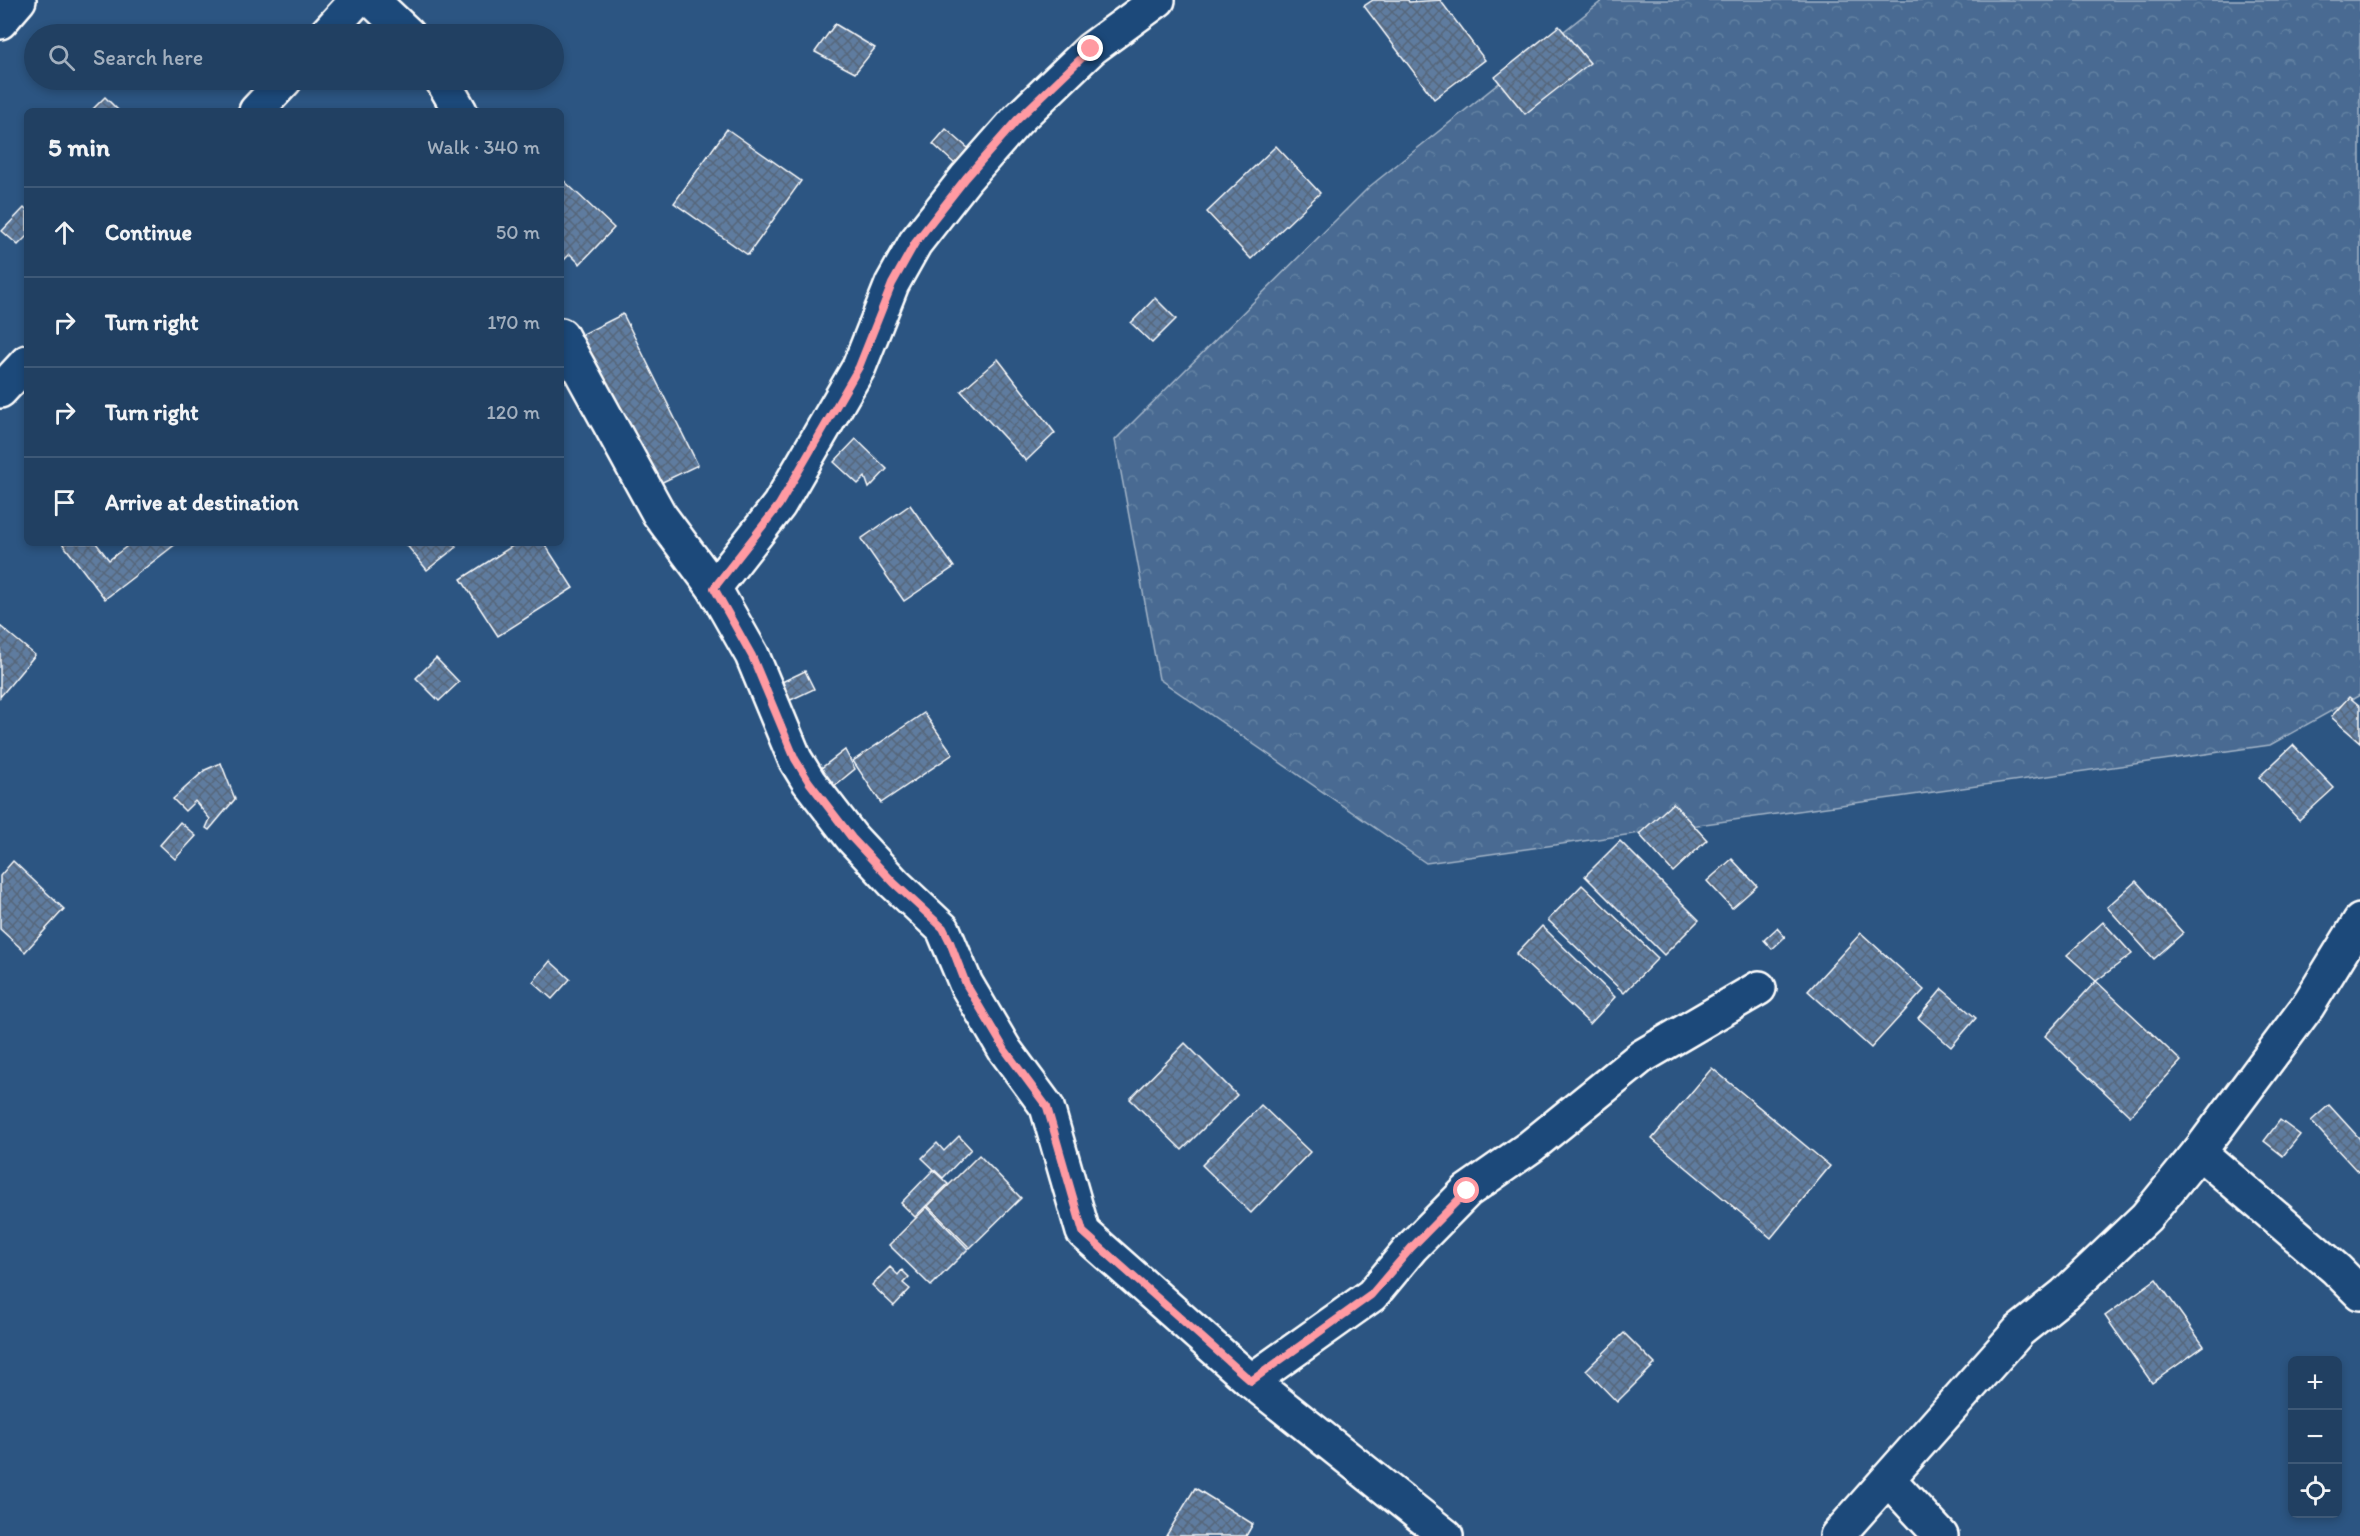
<!DOCTYPE html>
<html lang="en">
<head>
<meta charset="utf-8">
<style>
	:root { --surface:#214062; --page:#294768; --text:#f1f3f6; --muted:#a2afbe; --line:#3e5977 }
	body { margin:0; font-family:Itim,sans-serif; background:var(--page); color:var(--text) }
	.controls { position:absolute; right:18px; bottom:18px; display:grid; overflow:hidden; border-radius:9px; box-shadow:0 3px 9px #0003 }
	.controls button { width:54px; height:54px; display:grid; place-items:center; padding:0; border:0; border-bottom:2px solid var(--line); background:var(--surface); color:var(--text); font:30px sans-serif }
	.stop { position:absolute; width:18px; height:18px; margin:-14px; border:4px solid #ff9aa2; border-radius:50%; background:#fff }
	.stop.end { background:#ff9aa2; border-color:#fff; box-shadow:0 2px 6px #0008 }
	.list { margin:0; padding:0; list-style:none }
	h2 { display:flex; justify-content:space-between; align-items:center; height:78px; margin:0; padding:0 24px; font-size:26px }
	h2 small { font-size:20px; font-weight:400; color:var(--muted) }
	.list li { display:grid; grid-template-columns:39px 1fr auto; gap:18px; align-items:center; box-sizing:border-box; height:90px; padding:0 24px; border-top:2px solid var(--line) }
	.list b { display:block; font-size:22px; white-space:nowrap }
	.list em { font-size:20px; font-style:normal; color:var(--muted) }
	.icon { flex:none; width:33px; height:33px; fill:none; stroke:currentColor; stroke-width:2; stroke-linecap:round; stroke-linejoin:round }
	.map { position:relative; flex:none; width:2360px; height:1536px; overflow:hidden }
	.search { position:absolute; background:var(--surface); box-shadow:0 3px 9px #0003; left:24px; top:24px; width:540px; height:66px; display:flex; align-items:center; gap:15px; box-sizing:border-box; padding:0 21px; border-radius:33px; color:var(--muted); font-size:22px }
	.panel { position:absolute; background:var(--surface); box-shadow:0 3px 9px #0003; left:24px; top:108px; width:540px; height:438px; border-radius:9px }
	.map>svg:first-child { display:block }
	.forest { fill:url(#forest-crowns); stroke:#a4b5c8; stroke-width:1.5 }
	.building { fill:url(#building-cross-hatch); stroke:#fff; stroke-width:1.5 }
	.lines { fill:none; stroke-linecap:round; stroke-linejoin:round }
	.minor-casing { stroke:#fff; stroke-width:38 }
	.minor { stroke:#1f4a7a; stroke-width:33 }
	.route { stroke:#ff9aa2; stroke-width:8 }
</style>
</head>
<body>
<div class="map">
<svg width="2360" height="1536" viewBox="0 0 2360 1536">
	<defs>
		<pattern id="forest-crowns" width="20" height="18" patternUnits="userSpaceOnUse" patternTransform="scale(1.5)"><rect width="20" height="18" fill="#486b92"/><path d="M2 6a3 3 0 1 1 6 0M12 15a3 3 0 1 1 6 0" fill="none" stroke="#6381a2"/></pattern>
		<pattern id="building-cross-hatch" width="8" height="8" patternUnits="userSpaceOnUse" patternTransform="scale(1.5)"><rect width="8" height="8" fill="#5e7c9f"/><path d="M0 0l8 8M0 8l8-8" fill="none" stroke="#56667a"/></pattern>
	</defs>
	<rect width="100%" height="100%" fill="#2c5582"/>
	<filter id="ink" filterUnits="userSpaceOnUse"><feTurbulence type="fractalNoise" baseFrequency=".0167" numOctaves="2"/><feDisplacementMap in="SourceGraphic" scale="12" xChannelSelector="R" yChannelSelector="G"/><feConvolveMatrix kernelMatrix="1 2 1 2 8 2 1 2 1" color-interpolation-filters="sRGB"/></filter>
	<g filter="url(#ink)">
		<polygon class="forest" points="1603,0 2360,0 2360,695 2270,745 1426,863 1159,679 1115,440 1369,187"/>
		<g class="building">
			<polygon points="1373,0 1408,0 1409,2 1440,0 1485,60 1434,99 1364,6"/>
			<polygon points="835,24 875,48 855,73 815,52"/>
			<polygon points="1559,26 1590,63 1525,114 1495,77"/>
			<polygon points="105,97 119,111 91,111"/>
			<polygon points="727,129 801,181 748,255 674,203"/>
			<polygon points="946,129 968,148 955,164 933,144"/>
			<polygon points="1276,146 1320,193 1251,259 1207,212"/>
			<polygon points="561,178 614,228 580,264 570,254 561,263"/>
			<polygon points="24,208 27,211 27,236 18,245 2,231"/>
			<polygon points="1155,298 1176,319 1152,343 1131,323"/>
			<polygon points="623,314 698,465 650,488 575,338"/>
			<polygon points="998,359 1055,433 1026,461 961,391"/>
			<polygon points="856,439 887,469 869,488 865,477 858,484 834,462"/>
			<polygon points="910,505 954,567 904,601 861,539"/>
			<polygon points="62,543 96,543 109,560 131,543 177,543 105,599"/>
			<polygon points="405,543 453,543 456,547 427,570"/>
			<polygon points="517,543 544,543 573,588 498,636 461,579"/>
			<polygon points="0,626 35,655 0,697"/>
			<polygon points="436,658 459,682 439,701 416,678"/>
			<polygon points="805,671 814,689 778,706 769,688"/>
			<polygon points="2349,697 2360,706 2360,742 2331,717"/>
			<polygon points="924,713 953,754 881,803 853,761"/>
			<polygon points="2293,745 2334,788 2299,820 2259,777"/>
			<polygon points="845,750 855,769 833,787 820,769"/>
			<polygon points="221,763 235,799 209,830 206,828 210,819 195,801 185,811 173,799 205,770"/>
			<polygon points="1673,803 1707,840 1673,872 1639,834"/>
			<polygon points="180,822 196,836 175,859 160,845"/>
			<polygon points="1620,841 1699,920 1664,955 1585,876"/>
			<polygon points="1732,859 1757,886 1732,908 1707,881"/>
			<polygon points="13,861 64,909 25,952 0,929 0,876"/>
			<polygon points="2136,881 2183,933 2154,959 2107,907"/>
			<polygon points="1582,885 1658,958 1624,993 1548,920"/>
			<polygon points="2103,922 2132,954 2096,981 2067,955"/>
			<polygon points="1542,926 1615,997 1590,1024 1516,954"/>
			<polygon points="1777,928 1785,937 1772,949 1764,940"/>
			<polygon points="1861,933 1924,990 1871,1048 1808,991"/>
			<polygon points="550,961 570,979 552,999 533,982"/>
			<polygon points="2096,981 2181,1061 2130,1116 2045,1036"/>
			<polygon points="1942,989 1976,1018 1951,1047 1918,1018"/>
			<polygon points="1185,1043 1237,1095 1182,1150 1130,1099"/>
			<polygon points="1712,1068 1830,1166 1771,1238 1652,1139"/>
			<polygon points="1261,1105 1310,1152 1251,1213 1202,1165"/>
			<polygon points="2329,1105 2360,1139 2360,1170 2358,1172 2311,1121"/>
			<polygon points="2280,1120 2300,1135 2283,1156 2264,1141"/>
			<polygon points="959,1136 971,1149 943,1178 922,1158 937,1143 944,1151"/>
			<polygon points="979,1155 1021,1198 970,1248 928,1206"/>
			<polygon points="933,1170 948,1184 915,1217 901,1203"/>
			<polygon points="927,1207 968,1249 931,1286 889,1245"/>
			<polygon points="890,1267 898,1275 902,1270 909,1277 903,1283 910,1289 894,1306 872,1285"/>
			<polygon points="2156,1279 2204,1346 2152,1383 2105,1316"/>
			<polygon points="1624,1333 1655,1364 1617,1402 1586,1370"/>
			<polygon points="1195,1488 1253,1524 1246,1536 1166,1536"/>
		</g>
		<g class="lines">
			<defs>
				<g id="minor">
					<polyline points="372,0 408,34"/>
					<polyline points="0,22 19,0"/>
					<polyline points="326,34 357,0"/>
					<polyline points="442,80 460,111"/>
					<polyline points="256,111 285,80"/>
					<polyline points="561,335 659,514 714,588 752,655 795,759 809,782 852,838 894,883 943,929 966,984 1005,1050 1047,1107 1083,1232 1251,1381 1446,1536"/>
					<polyline points="0,391 27,362"/>
					<polyline points="714,588 779,505 859,367 892,284 915,243 966,178 1017,120 1091,49 1158,0"/>
					<polyline points="2199,1152 2336,1269 2360,1293"/>
					<polyline points="1251,1381 1372,1295 1411,1248 1467,1191 1530,1147 1641,1057 1759,988"/>
					<polyline points="1888,1479 1941,1536"/>
					<polyline points="1837,1536 2019,1331 2065,1294 2146,1217 2199,1152 2307,1007 2360,921"/>
				</g>
			</defs>
			<use href="#minor" class="minor-casing"/>
			<use href="#minor" class="minor"/>
		</g>
	</g>
	<g class="lines" filter="url(#ink)">
		<polyline class="route" points="1091,49 1017,120 966,178 915,243 892,284 859,367 779,505 714,588 752,656 795,759 809,782 852,838 894,883 943,928 950,942 966,984 1005,1050 1047,1107 1083,1232 1251,1381 1371,1295 1411,1248 1467,1191"/>
	</g>
</svg>
<div class="controls">
<button>+</button>
<button>−</button>
<button><svg class="icon" aria-label="locate" viewBox="0 0 24 24"><circle cx="12" cy="12" r="6"/><path d="M12 2v4M12 18v4M2 12h4M18 12h4"/></svg></button>
</div>
<div class="stop" style="left:1467px;top:1191px"></div>
<div class="stop end" style="left:1091px;top:49px"></div>
<div class="search"><svg class="icon" aria-label="search" viewBox="0 0 24 24"><circle cx="10" cy="10" r="6"/><path d="M15 15l6 6"/></svg>Search here</div>
<section class="panel">
<h2>5 min<small>Walk · 340 m</small></h2>
<ul class="list">
<li><svg class="icon" aria-label="ahead" viewBox="0 0 24 24"><path d="M12 20V5M6 11l6-6 6 6"/></svg><div><b>Continue</b></div><em>50 m</em></li>
<li><svg class="icon" aria-label="right" viewBox="0 0 24 24"><path d="M7 20v-9h11M14 6l5 5-5 5"/></svg><div><b>Turn right</b></div><em>170 m</em></li>
<li><svg class="icon" aria-label="right" viewBox="0 0 24 24"><path d="M7 20v-9h11M14 6l5 5-5 5"/></svg><div><b>Turn right</b></div><em>120 m</em></li>
<li><svg class="icon" aria-label="arrive" viewBox="0 0 24 24"><path d="M6 21V4h12l-3 4 3 4H6"/></svg><div><b>Arrive at destination</b></div></li>
</ul>
</section>
</div>
</body>
</html>
